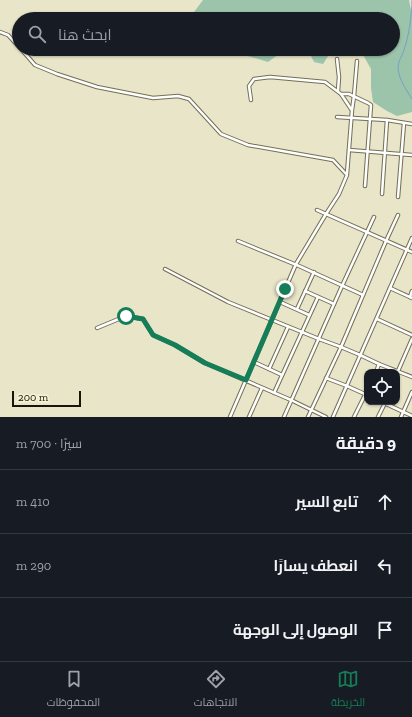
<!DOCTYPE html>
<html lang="ar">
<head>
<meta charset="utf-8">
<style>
	:root { --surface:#171b24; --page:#242831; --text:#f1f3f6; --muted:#9ea1a6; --line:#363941; --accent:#157d57 }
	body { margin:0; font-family:"Zilla Slab",Cairo,serif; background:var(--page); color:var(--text); direction:rtl }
	.controls { position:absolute; right:12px; bottom:12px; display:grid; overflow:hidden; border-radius:8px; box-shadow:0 1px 3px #0004 }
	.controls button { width:36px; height:36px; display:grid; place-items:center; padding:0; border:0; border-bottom:1px solid var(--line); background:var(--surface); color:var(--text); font:20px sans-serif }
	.scale { position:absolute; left:12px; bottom:10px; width:69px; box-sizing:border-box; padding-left:4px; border:2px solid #18160c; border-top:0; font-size:11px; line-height:14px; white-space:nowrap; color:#18160c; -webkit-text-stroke:3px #f6f2d5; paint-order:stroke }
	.stop { position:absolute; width:12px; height:12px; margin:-9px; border:3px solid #157d57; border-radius:50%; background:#fff }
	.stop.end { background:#157d57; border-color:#fff; box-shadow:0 1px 4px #0008 }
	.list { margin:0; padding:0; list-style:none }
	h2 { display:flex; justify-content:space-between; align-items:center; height:52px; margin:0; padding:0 16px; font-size:17px }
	h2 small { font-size:13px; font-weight:400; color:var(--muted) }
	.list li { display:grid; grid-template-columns:26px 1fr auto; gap:12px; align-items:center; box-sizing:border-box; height:64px; padding:0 16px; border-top:1px solid var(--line) }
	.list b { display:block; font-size:15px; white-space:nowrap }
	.list em { font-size:13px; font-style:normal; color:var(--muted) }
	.icon { flex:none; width:22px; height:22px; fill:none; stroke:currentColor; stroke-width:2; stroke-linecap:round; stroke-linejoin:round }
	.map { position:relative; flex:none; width:412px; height:417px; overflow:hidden; direction:ltr }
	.search { position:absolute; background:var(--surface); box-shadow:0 1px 3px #0004; left:12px; right:12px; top:12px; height:44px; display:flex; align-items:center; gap:10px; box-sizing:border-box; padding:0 14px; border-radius:22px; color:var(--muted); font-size:15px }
	.sheet { height:244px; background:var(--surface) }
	nav { display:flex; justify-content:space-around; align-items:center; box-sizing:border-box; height:56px; border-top:1px solid var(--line); background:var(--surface); font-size:11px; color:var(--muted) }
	nav a { display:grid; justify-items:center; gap:2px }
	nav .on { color:var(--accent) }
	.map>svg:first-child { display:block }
	.green { fill:#9cc4ab }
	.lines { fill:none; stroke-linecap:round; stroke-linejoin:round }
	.stream { stroke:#73a2c6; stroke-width:1 }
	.minor-casing { stroke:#736f56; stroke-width:4.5 }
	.minor { stroke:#fff; stroke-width:2.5 }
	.route { stroke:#157d57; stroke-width:5 }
</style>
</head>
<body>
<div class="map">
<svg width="412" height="417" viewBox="0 0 412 417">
	<rect width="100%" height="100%" fill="#e9e5c8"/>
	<g class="green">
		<polygon points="203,0 409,0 412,15 412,112 397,116 387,111 373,102 371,88 371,69 362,53 348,49 393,49 393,19 193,19 194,12"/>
		<polygon points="239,49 286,49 268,62 248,56"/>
		<polygon points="305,49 336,49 332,50 323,64 314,62 309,52"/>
	</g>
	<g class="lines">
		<path class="stream" d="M412,0C412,15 409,35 404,50C401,59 396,63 399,74C401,82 407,91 412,99"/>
		<defs>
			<g id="minor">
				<polyline points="0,32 8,35 19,47"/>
				<polyline points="21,49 35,65 57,74 97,87 153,98 178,96 189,99 221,134 248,145 333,160 347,175 339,194 326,214 296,264 230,417"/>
				<polyline points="337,59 339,77 338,91"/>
				<polyline points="341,94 351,109"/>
				<polyline points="251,100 249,86 254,79 270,77 325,82 341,94 349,94 368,103 371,105 365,186"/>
				<polyline points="337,117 387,120 412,124"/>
				<polyline points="349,150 412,155"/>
				<polyline points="347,174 352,110 354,96 357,61"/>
				<polyline points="382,194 387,120"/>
				<polyline points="398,197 404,123"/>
				<polyline points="317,210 412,252"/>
				<polyline points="238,241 299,266 363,295"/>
				<polyline points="165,269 228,302 319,339 341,347 360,355 379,364 412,377"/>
				<polyline points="390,288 412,298"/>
				<polyline points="305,291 334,304"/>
				<polyline points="410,297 412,291"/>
				<polyline points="280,302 309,315"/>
				<polyline points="297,309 314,272"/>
				<polyline points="377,319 412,335"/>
				<polyline points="97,328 126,316 143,319 153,335 175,345 205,363 291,400 326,417"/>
				<polyline points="254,362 282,375"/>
				<polyline points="269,369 288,327"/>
				<polyline points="398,371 412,339"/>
				<polyline points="376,372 379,364"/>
				<polyline points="326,378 347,386 367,395"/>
				<polyline points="274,393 318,297"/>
				<polyline points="382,402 412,416"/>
				<polyline points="249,417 262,388"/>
				<polyline points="284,417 342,286 374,217"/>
				<polyline points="308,417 341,347 386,241 398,215"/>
				<polyline points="333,417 412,238"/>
				<polyline points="354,417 367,391"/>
				<polyline points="378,417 385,403"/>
				<polyline points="401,417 412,392"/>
			</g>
		</defs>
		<use href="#minor" class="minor-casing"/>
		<use href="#minor" class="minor"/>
	</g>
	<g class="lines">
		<polyline class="route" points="126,316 143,319 153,335 175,345 205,363 246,380 285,289"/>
	</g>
</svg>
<div class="controls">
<button><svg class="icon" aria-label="locate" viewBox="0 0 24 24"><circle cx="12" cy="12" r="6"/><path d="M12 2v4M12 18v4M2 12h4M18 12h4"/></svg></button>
</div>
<div class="scale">200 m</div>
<div class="stop" style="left:126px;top:316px"></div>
<div class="stop end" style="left:285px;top:289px"></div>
<div class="search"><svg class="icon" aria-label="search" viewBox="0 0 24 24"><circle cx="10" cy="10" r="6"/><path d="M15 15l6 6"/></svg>ابحث هنا</div>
</div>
<section class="sheet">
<h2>9 دقيقة<small>سيرًا · 700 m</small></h2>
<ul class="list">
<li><svg class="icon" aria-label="ahead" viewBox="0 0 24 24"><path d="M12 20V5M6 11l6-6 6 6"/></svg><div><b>تابع السير</b></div><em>410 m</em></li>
<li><svg class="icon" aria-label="left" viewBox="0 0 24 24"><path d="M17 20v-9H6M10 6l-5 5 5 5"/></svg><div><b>انعطف يسارًا</b></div><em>290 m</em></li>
<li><svg class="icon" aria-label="arrive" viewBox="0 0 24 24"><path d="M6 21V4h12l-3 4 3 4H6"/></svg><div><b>الوصول إلى الوجهة</b></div></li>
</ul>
</section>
<nav>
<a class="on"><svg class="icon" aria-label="map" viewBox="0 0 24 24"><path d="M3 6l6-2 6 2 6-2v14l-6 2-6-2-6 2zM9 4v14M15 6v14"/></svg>الخريطة</a>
<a><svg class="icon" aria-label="directions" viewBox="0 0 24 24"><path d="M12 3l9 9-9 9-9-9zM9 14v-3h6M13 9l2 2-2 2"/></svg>الاتجاهات</a>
<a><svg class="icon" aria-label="saved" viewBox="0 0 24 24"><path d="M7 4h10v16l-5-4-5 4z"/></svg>المحفوظات</a>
</nav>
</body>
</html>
